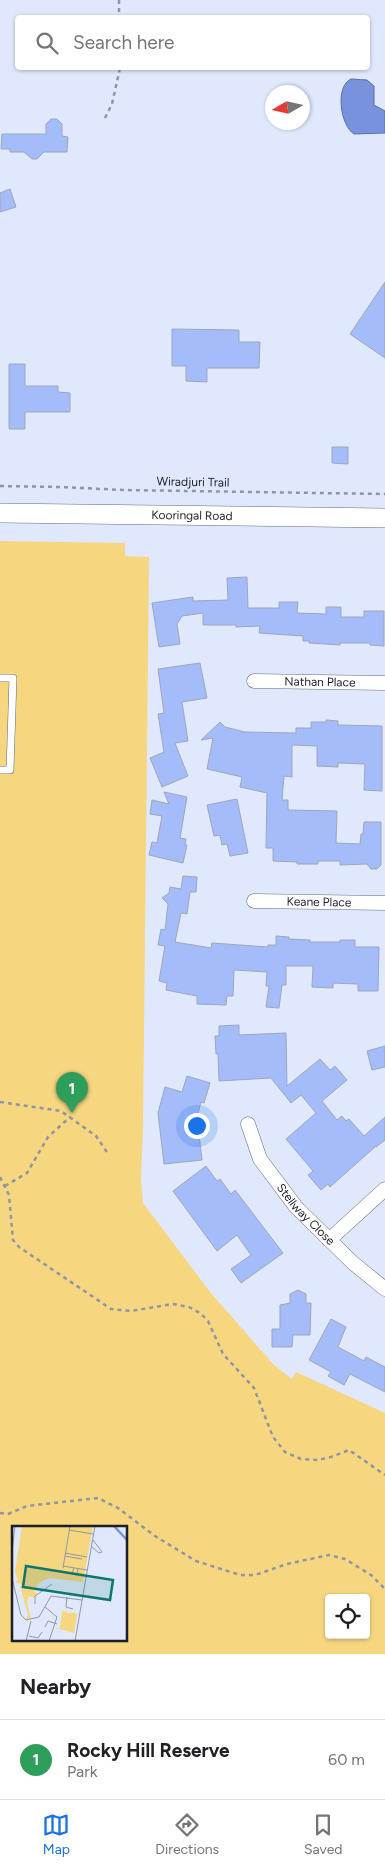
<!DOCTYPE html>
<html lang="en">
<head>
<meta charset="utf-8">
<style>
	:root { --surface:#fff; --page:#f2f2f2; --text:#202124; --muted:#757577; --line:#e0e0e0; --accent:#1a73e8 }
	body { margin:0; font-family:Figtree,sans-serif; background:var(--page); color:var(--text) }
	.controls { position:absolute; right:15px; bottom:15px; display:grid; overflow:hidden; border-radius:5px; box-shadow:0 1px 4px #0004 }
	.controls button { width:45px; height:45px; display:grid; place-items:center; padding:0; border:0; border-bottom:1px solid var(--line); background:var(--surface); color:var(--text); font:25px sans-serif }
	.compass { position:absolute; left:265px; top:85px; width:45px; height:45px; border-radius:50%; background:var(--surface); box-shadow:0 1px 4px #0004; rotate:261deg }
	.you { position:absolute; left:196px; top:1125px; width:18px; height:18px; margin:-12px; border:4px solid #fff; border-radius:50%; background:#1a73e8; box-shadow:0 0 0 8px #1a73e833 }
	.badge { display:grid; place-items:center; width:32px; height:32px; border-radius:50%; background:var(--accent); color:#fff; font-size:16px; font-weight:700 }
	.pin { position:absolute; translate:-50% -41px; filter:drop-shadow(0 1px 2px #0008) }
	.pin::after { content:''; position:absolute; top:26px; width:18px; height:15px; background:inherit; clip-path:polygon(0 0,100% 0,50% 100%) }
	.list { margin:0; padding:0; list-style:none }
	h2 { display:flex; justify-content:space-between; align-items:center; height:65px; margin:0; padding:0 20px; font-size:21px }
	h2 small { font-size:16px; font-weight:400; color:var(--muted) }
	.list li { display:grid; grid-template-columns:32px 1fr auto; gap:15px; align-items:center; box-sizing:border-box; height:80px; padding:0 20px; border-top:1px solid var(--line) }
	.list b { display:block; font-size:19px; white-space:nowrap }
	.list p { margin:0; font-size:16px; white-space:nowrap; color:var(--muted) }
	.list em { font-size:16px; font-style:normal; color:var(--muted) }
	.icon { flex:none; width:28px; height:28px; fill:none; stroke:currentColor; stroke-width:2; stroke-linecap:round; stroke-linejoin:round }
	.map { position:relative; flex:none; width:385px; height:1654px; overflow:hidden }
	.search { position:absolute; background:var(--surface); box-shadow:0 1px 4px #0004; left:15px; right:15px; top:15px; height:55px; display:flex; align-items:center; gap:12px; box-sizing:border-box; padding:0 18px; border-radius:5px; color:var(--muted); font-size:19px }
	.sheet { height:145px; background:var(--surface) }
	nav { display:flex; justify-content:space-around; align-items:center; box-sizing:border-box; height:70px; border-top:1px solid var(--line); background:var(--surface); font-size:14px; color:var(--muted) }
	nav a { display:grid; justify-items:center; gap:2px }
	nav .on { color:var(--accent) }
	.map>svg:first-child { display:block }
	.green { fill:#f7d680; fill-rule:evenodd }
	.water { fill:#7892dd; stroke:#5c6fa6 }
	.building { fill:#a4bcfa; stroke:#9ea6b9 }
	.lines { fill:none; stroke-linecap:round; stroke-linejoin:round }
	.service-casing { stroke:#636a7c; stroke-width:8 }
	.minor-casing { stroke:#636a7c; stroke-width:15 }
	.secondary-casing { stroke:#636a7c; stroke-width:20 }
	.path { stroke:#8e95a4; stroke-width:2.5; stroke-dasharray:4 4; stroke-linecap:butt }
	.service { stroke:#fff; stroke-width:7 }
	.minor { stroke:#fff; stroke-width:14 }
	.secondary { stroke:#fff; stroke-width:19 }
	.labels { text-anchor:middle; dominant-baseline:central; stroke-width:4; stroke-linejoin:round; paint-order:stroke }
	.street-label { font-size:12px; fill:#1b1e25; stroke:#dfe8fc }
	.inset-river { fill:none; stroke:#7892dd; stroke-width:2.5 }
	.inset-road { fill:none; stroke:#9197a6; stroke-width:1 }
	.view { fill:#0f766e; fill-opacity:0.15; stroke:#0f766e; stroke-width:2.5 }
	.inset-edge { fill:none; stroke:#1b1e25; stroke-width:2.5 }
</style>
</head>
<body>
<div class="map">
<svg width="385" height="1654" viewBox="0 0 385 1654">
	<rect width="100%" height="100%" fill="#dfe8fc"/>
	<path class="green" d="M0,541L125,543V556L149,557L143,1129L141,1179L143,1203L210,1292L274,1365L292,1379L296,1372L385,1413V1654H0ZM14,1528H126V1640H14ZM329,1598H366V1635H329Z"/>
	<path class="water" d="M351,79L367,80L374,86V105L385,111V133L354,134C340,125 335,86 351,79Z"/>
	<g class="building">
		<polygon points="51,119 57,119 62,124 62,136 68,137 67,152 44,152 37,159 32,159 24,152 10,152 10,149 1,149 2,134 46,134 46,124"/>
		<polygon points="10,189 16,207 0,212 0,193"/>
		<polygon points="385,282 385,358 350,334"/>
		<polygon points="172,329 239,330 239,342 260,342 259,368 207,368 207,382 186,381 186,366 172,366"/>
		<polygon points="9,364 25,364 25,386 58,386 58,392 70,393 70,412 25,412 25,429 9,429"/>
		<polygon points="332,447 348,447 348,464 332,463"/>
		<polygon points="247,577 248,608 279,608 279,602 298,602 297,613 326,614 326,607 341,607 341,617 364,617 364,611 384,611 384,646 370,645 370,643 340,643 340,645 309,643 309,641 303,641 303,636 259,633 260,626 236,627 236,625 203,625 203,613 182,616 177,624 180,644 159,647 152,603 193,597 193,601 228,600 227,578"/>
		<polygon points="200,663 207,698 182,702 188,741 175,743 188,776 162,787 150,758 164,752 158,714 164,713 158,669"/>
		<polygon points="326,720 338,721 338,725 382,726 382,791 364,790 365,764 338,763 338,767 317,766 317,746 292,745 292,777 284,776 282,800 288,800 288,810 337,811 336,843 360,844 361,834 363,834 364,822 381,822 381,865 377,869 371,869 367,864 340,865 340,861 318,861 318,864 297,864 297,862 273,861 273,848 266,848 267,793 240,787 242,777 207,769 213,738 201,740 220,722 225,727 245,732 296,733 296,728 311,728 311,722 326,722"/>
		<polygon points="164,792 187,797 180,838 186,839 185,845 187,845 183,863 149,855 152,842 157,843 162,816 150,814 152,800 169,804"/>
		<polygon points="237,799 248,853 230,856 227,844 222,845 220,835 214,836 207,805"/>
		<polygon points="183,876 197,877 196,892 190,892 187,914 181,913 175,942 211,948 212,943 268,947 268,945 276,945 276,936 289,937 289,939 310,940 310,942 340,942 340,940 355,940 355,947 379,947 378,991 358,991 358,984 333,983 333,988 312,987 313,966 286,966 286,985 282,985 279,1008 266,1007 269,986 266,986 267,972 234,970 233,996 227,996 226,1005 197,1004 197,996 166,990 167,983 159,981 165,946 158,945 161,929 165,930 168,904 162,898 169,893 170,887 181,889"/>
		<polygon points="239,1025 239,1035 286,1033 287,1086 320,1059 330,1070 335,1066 347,1080 322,1101 337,1120 342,1116 346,1121 349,1119 364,1136 385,1117 385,1140 376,1147 376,1146 330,1187 328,1184 321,1190 308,1175 313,1171 286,1139 316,1113 301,1095 291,1103 271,1078 219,1081 218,1054 216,1054 215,1036 219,1036 219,1026"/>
		<polygon points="385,1046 385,1067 372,1070 367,1051"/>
		<polygon points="187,1076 210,1083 204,1103 201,1102 197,1118 202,1160 164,1164 158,1113 165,1087 182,1092"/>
		<polygon points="206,1166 217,1181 220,1179 231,1194 235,1190 283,1253 241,1283 231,1269 251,1255 237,1235 217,1251 173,1191"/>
		<polygon points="298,1290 306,1294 306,1303 311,1303 310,1335 293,1335 292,1347 272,1347 272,1329 280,1329 280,1305 290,1303 290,1294"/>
		<polygon points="331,1319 346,1327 338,1347 364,1361 366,1357 385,1367 385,1392 350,1374 344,1385 328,1376 331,1372 309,1360"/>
	</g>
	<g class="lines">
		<defs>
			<polyline id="service" points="0,678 13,678 10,770 0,770"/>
			<g id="minor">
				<path id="s1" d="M254,681L385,683"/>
				<path id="s2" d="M254,901L385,903"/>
				<path id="s3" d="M248,1124L260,1159L296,1207L353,1263L385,1289"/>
				<polyline points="329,1240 385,1189"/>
			</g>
			<g id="secondary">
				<path id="s4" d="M0,513L385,518"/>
			</g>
		</defs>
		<use href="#service" class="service-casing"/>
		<use href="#minor" class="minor-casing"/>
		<use href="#secondary" class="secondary-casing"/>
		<g class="path">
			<polyline points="119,0 119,18"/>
			<polyline points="105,118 112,104 120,68"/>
			<polyline points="0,486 61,487 123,490 385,494"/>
			<polyline points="0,1102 61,1111 96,1136 109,1155"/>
			<polyline points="0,1177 9,1195 13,1240 19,1247 111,1309 131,1311 173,1304 189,1307 200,1313 208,1321 223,1354 254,1388 273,1437 285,1452 301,1459 318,1460 331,1457 349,1450 385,1475"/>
			<polyline points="5,1186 27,1173 48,1137 70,1117"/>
			<polyline points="0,1513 8,1514 27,1506 98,1498 118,1508 155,1536 196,1561 240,1575 255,1575 287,1564 329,1555 345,1559 371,1575 385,1589"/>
		</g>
		<use href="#service" class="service"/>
		<use href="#minor" class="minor"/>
		<use href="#secondary" class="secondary"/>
	</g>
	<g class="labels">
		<g class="street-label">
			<text transform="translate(193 482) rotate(1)">Wiradjuri Trail</text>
			<text stroke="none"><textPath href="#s4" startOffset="192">Kooringal Road</textPath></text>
			<text stroke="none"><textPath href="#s1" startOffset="66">Nathan Place</textPath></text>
			<text stroke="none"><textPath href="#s2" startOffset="65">Keane Place</textPath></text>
			<text stroke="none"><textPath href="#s3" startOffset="109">Stellway Close</textPath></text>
		</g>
	</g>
	<g transform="translate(12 1526)">
		<rect width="115" height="115" fill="#dfe8fc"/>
		<path d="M10,0H81L71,56L37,52L27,57L22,65L26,68L22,72L17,70L15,75L19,94L14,93L16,89L8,60L10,59L3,56L6,54L3,45ZM55,82V87H65L62,107L44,102H48L50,85L54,86Z" fill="#f7d680"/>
		<path class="inset-river" d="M102,0L115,14"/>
		<path class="inset-road" d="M57,4L81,8M79,20L87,27L90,26L81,14M0,26L3,0M53,27L75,31M53,30L70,33M51,40L75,44M51,42L58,0M62,42L60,48L65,49L66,42M0,52L9,89L14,94L27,91L39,70M39,70L70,74M55,71L54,81L61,83M23,78V70L40,58M33,81L45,91L37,115M33,101L36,95L45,98M17,110L26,112L30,106M14,115L19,95M63,115L83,0"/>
		<path class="view" d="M14,40L101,54L98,74L11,61Z"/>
		<rect width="115" height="115" class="inset-edge"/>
	</g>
</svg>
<div class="controls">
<button><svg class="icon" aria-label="locate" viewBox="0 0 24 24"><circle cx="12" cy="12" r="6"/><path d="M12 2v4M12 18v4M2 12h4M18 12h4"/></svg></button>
</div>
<svg class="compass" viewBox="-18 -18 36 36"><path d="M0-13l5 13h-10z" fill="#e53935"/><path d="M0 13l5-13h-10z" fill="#757577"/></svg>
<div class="you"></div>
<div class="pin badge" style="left:72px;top:1113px;background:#2e9e5b">1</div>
<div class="search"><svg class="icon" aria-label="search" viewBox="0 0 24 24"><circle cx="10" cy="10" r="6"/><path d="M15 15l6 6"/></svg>Search here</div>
</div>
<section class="sheet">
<h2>Nearby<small></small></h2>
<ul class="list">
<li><span class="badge" style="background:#2e9e5b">1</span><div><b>Rocky Hill Reserve</b><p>Park</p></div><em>60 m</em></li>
</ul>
</section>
<nav>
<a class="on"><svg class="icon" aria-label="map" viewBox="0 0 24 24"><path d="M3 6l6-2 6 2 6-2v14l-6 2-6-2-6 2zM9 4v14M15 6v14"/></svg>Map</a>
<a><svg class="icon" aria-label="directions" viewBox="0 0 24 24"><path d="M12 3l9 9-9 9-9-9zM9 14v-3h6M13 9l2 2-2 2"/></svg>Directions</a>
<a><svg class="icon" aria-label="saved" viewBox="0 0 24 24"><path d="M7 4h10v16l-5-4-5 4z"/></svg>Saved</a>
</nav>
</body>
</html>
